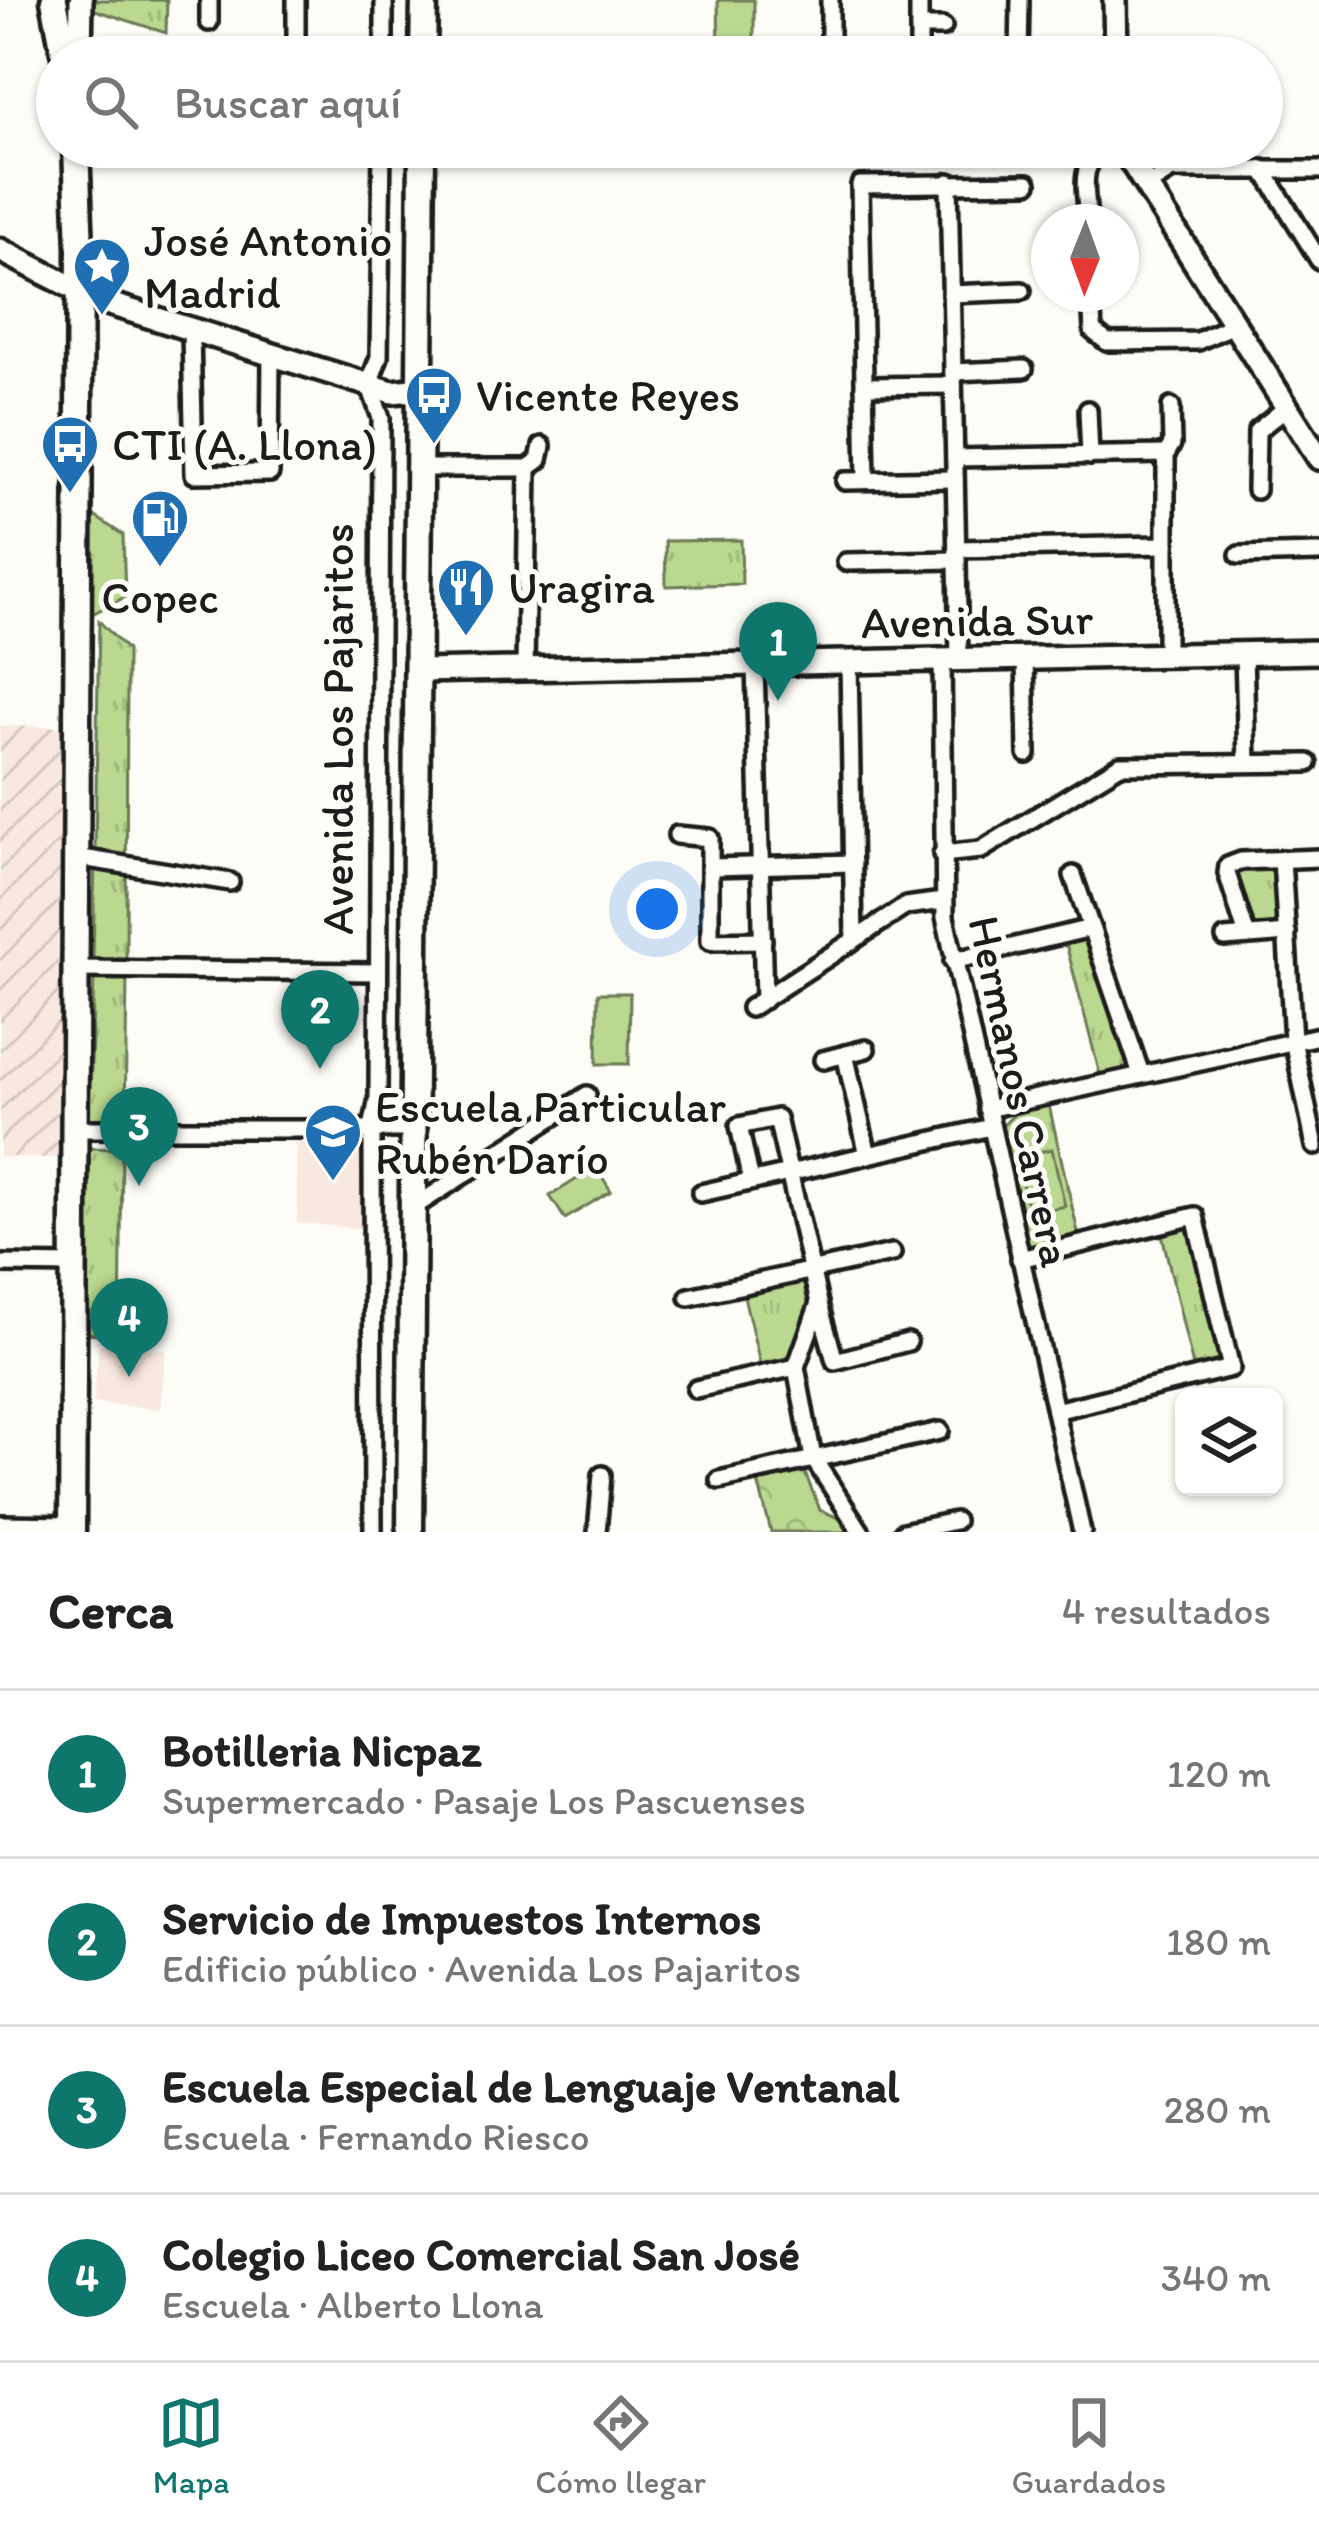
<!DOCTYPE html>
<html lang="es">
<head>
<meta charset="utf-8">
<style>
	:root { --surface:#fff; --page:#f6f6f6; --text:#222; --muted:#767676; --line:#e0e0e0; --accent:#0f766e }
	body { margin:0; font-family:Itim,sans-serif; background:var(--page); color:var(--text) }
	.controls { position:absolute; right:36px; bottom:36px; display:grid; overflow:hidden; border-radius:18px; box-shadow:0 3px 9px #0004 }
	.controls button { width:108px; height:108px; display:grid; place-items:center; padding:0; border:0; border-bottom:3px solid var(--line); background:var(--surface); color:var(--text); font:60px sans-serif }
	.compass { position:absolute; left:1031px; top:204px; width:108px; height:108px; border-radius:50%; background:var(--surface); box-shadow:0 3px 9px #0004; rotate:181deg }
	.you { position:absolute; left:657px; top:909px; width:42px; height:42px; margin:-30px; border:9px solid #fff; border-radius:50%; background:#1a73e8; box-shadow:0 0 0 18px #1a73e833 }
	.badge { display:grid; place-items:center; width:78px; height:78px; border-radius:50%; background:var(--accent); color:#fff; font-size:39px; font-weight:700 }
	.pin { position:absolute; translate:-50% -99px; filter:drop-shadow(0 3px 6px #0008) }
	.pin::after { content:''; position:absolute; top:63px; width:42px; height:36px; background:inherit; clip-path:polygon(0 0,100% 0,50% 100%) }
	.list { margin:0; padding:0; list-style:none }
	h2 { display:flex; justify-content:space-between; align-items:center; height:156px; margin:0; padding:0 48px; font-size:51px }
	h2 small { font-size:39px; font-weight:400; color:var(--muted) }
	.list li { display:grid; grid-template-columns:78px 1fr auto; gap:36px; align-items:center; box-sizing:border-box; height:168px; padding:0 48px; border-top:3px solid var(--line) }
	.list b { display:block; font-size:45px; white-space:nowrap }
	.list p { margin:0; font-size:39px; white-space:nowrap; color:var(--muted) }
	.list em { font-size:39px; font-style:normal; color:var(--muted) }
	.icon { flex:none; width:66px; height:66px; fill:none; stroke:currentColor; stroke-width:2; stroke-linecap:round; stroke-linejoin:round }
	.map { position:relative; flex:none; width:1319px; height:1532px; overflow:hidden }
	.search { position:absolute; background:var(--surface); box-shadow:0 3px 9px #0004; left:36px; right:36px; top:36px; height:132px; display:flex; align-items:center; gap:30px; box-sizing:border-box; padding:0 42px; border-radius:66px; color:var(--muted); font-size:45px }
	.sheet { height:828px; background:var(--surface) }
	nav { display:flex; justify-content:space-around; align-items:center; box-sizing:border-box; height:168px; border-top:3px solid var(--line); background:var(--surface); font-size:33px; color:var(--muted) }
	nav a { display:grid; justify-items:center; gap:6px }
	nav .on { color:var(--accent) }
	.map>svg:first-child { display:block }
	.built { fill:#f9e8df }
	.industrial { fill:url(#industrial-furrows) }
	.grass { fill:url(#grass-tufts); stroke:#6b7a56; stroke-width:3 }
	.forest { fill:url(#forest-crowns); stroke:#6b7a56; stroke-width:3 }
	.pitch { fill:#bad890; stroke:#6b7a56; stroke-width:3 }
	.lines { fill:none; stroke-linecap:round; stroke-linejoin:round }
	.street-casing { stroke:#1c1c1c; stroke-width:24 }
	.secondary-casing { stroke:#1c1c1c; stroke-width:30 }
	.primary-casing { stroke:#1c1c1c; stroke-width:33 }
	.street { stroke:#fdfcf7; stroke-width:15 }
	.secondary { stroke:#fdfcf7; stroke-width:21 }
	.primary { stroke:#fdfcf7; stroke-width:24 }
	.labels { text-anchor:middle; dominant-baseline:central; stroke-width:10; stroke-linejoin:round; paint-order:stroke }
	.poi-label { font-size:45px; fill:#1c1c1c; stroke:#fdfcf7; text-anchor:start }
	.street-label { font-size:45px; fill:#1c1c1c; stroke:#fdfcf7 }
</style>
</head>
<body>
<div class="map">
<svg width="1319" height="1532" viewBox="0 0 1319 1532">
	<defs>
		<pattern id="industrial-furrows" width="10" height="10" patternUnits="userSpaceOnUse" patternTransform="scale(3)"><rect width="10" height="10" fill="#f9e8df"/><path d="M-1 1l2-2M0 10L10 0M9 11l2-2" fill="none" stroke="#d5c6bf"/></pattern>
		<pattern id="grass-tufts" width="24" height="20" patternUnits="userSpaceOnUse" patternTransform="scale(3)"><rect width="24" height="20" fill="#bad890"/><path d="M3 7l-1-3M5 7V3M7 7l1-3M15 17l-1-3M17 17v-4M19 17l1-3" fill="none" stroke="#9fb97c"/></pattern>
		<pattern id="forest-crowns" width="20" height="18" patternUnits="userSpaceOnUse" patternTransform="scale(3)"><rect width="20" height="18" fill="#bad890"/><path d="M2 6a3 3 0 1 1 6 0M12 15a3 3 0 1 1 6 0" fill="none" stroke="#9fb97c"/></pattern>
	</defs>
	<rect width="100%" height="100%" fill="#fdfcf7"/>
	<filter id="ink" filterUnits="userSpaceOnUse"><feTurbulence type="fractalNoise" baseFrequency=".00833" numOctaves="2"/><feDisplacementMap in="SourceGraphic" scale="24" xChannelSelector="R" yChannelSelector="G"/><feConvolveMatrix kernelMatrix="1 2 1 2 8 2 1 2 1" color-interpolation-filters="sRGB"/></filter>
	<g filter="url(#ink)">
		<g class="built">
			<polygon points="366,1141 369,1229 297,1223 296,1143"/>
			<polygon points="99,1344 166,1350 160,1409 93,1403"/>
		</g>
		<polygon class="industrial" points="0,726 65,727 64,1158 0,1157"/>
		<g class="grass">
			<polygon points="92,0 167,0 166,33 92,9"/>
			<polygon points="90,513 123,535 125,597 88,616"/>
			<polygon points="741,540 742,584 666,586 665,541"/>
			<polygon points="99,621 127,650 126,964 93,964"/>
			<polygon points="1278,863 1283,929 1251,930 1233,875 1235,868"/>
			<polygon points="1088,934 1134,1067 1100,1075 1065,940"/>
			<polygon points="127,977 125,1120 89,1120 94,978"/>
			<polygon points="1048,1101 1079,1237 1029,1249 1001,1127 1022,1107"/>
			<polygon points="89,1148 122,1149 120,1338 88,1333"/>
			<polygon points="1190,1223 1223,1364 1194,1371 1161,1230"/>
			<polygon points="806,1278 812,1305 793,1361 761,1368 743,1292"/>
		</g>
		<polygon class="forest" points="796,1468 805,1473 820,1510 839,1518 848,1532 771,1532 757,1478"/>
		<g class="pitch">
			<polygon points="718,0 754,0 754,57 719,57"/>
			<polygon points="598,993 630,993 629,1064 597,1064"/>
			<polygon points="1052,1149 1065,1206 1029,1214 1016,1157"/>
			<polygon points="596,1167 611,1191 565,1219 550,1196"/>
		</g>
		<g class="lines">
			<defs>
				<g id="street">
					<polyline points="830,0 830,57"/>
					<polyline points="919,0 919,57"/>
					<polyline points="209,22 209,0"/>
					<polyline points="919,27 943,27"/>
					<polyline points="296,47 296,0"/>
					<polyline points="384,57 384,0"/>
					<polyline points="1019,57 1020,0"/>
					<polyline points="1263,169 1319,260"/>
					<polyline points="949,182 959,659"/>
					<polyline points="1148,185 1172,170 1319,170"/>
					<path d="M1088,222C1087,190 1075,163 1109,147"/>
					<polyline points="951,294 1022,291"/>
					<polyline points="1091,294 1093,331 1107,342 1198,341 1235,324"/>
					<polyline points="191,330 194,474 270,473 271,354"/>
					<polyline points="953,372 1024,369"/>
					<polyline points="864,386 953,385"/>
					<polyline points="1088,410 1090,456"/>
					<polyline points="955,458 1166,454"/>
					<polyline points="421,468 528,468"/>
					<polyline points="866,480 860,185 1028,183"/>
					<polyline points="845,481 955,479"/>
					<polyline points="1256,490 1257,431 1287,407"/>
					<polyline points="957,549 1166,545"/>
					<polyline points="1239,555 1319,553"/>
					<polyline points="846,562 957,560"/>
					<polyline points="1244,653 1247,763"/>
					<polyline points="1166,655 1166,454 1172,444 1171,407"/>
					<polyline points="1025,658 1027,754"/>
					<polyline points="942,660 945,917 1082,1532"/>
					<polyline points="849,662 854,940"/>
					<polyline points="755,664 764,1000"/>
					<polyline points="525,669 528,468 539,460 542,446"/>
					<polyline points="677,835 710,838 710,941 763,940"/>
					<polyline points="942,854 981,850 1120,765 1308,763"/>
					<polyline points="76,857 230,882"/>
					<polyline points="1282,859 1293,1040 1315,1146"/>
					<polyline points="711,867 853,863"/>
					<polyline points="1073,875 1141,1074"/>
					<polyline points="1247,936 1227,873 1228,866 1241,861 1319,858"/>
					<polyline points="1225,938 1287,933"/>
					<polyline points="953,961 1091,928"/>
					<polyline points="76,969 378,972"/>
					<polyline points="750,1008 906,906 943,901"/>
					<polyline points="845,1054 868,1155"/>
					<polyline points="823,1060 866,1049"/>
					<polyline points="987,1109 1319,1036"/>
					<polyline points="74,1129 415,1129"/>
					<polyline points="751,1181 739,1126 777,1118 819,1303 796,1367 813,1458 861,1532"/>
					<polyline points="701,1193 991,1127"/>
					<polyline points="414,1207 587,1095"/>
					<polyline points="1020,1259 1195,1216 1231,1368 1055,1411"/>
					<polyline points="0,1264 74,1265"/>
					<polyline points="689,1297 892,1253"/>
					<polyline points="819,1304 835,1361 908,1342"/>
					<polyline points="696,1389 796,1367"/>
					<polyline points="719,1480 940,1431"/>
					<polyline points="0,1524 72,1525"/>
					<polyline points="373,1532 372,1128 378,1098 381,418 369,384 379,357 382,147"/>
					<polyline points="597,1532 602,1475"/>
					<polyline points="903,1532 955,1521"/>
				</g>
				<g id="secondary">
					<polyline points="1115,0 1116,57"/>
					<polyline points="80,57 81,0"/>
					<polyline points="1122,147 1319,458"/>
					<polyline points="0,250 97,300 392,392 422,389"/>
					<polyline points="420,671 1319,652"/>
				</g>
				<g id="primary">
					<polyline points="54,0 65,57"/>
					<polyline points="423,57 424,0"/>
					<polyline points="72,1532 80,248 76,147"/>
					<polyline points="410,1532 422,147"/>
				</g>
			</defs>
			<use href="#street" class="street-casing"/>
			<use href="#secondary" class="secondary-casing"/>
			<use href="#primary" class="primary-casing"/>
			<use href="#street" class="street"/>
			<use href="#secondary" class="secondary"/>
			<use href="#primary" class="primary"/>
		</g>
	</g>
	<defs>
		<symbol id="sight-pin" viewBox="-11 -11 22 30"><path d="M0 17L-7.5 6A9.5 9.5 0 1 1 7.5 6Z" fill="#1f6fb2" stroke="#fdfcf7"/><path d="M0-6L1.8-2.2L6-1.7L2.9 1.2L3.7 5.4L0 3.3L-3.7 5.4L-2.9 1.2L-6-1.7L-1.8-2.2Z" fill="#fff"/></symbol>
		<symbol id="bus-pin" viewBox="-11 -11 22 30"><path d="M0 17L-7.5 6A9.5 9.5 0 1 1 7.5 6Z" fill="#1f6fb2" stroke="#fdfcf7"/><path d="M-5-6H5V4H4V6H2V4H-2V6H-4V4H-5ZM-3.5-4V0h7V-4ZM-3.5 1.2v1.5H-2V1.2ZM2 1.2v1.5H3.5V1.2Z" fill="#fff"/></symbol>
		<symbol id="fuel-pin" viewBox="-11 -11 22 30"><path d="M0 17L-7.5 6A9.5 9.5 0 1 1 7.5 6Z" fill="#1f6fb2" stroke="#fdfcf7"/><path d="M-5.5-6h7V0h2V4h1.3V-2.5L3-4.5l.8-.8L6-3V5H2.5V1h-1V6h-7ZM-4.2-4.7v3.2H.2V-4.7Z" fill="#fff"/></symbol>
		<symbol id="restaurant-pin" viewBox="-11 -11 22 30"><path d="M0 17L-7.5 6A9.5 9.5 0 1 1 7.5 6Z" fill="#1f6fb2" stroke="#fdfcf7"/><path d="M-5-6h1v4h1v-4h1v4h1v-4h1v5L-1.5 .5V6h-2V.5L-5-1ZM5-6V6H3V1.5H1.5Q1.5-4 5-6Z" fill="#fff"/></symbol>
		<symbol id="school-pin" viewBox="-11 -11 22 30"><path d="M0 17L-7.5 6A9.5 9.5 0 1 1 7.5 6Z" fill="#1f6fb2" stroke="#fdfcf7"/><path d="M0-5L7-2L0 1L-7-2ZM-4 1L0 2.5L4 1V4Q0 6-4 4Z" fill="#fff"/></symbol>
	</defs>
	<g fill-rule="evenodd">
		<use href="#sight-pin" x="69" y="233" width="66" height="90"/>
		<use href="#bus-pin" x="401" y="362" width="66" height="90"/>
		<use href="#bus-pin" x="37" y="411" width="66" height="90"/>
		<use href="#fuel-pin" x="127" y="485" width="66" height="90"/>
		<use href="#restaurant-pin" x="433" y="554" width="66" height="90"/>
		<use href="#school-pin" x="300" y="1099" width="66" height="90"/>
	</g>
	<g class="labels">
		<g class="poi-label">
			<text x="144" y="240">José Antonio<tspan x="144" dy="52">Madrid</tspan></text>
			<text x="476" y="395">Vicente Reyes</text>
			<text x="112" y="444">CTI (A. Llona)</text>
			<text x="508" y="587">Uragira</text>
			<text x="160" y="597" text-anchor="middle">Copec</text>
			<text x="375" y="1106">Escuela Particular<tspan x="375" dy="52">Rubén Darío</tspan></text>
		</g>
		<g class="street-label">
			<text transform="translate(977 620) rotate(-1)">Avenida Sur</text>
			<text transform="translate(337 729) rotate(-90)">Avenida Los Pajaritos</text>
			<text transform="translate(1021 1091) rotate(78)">Hermanos Carrera</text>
		</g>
	</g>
</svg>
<div class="controls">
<button><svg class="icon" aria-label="layers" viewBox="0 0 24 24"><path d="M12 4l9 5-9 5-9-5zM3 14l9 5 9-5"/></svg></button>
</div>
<svg class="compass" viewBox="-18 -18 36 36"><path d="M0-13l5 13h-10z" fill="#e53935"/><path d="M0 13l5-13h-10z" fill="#767676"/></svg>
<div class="you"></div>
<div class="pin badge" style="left:778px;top:701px">1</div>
<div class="pin badge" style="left:320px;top:1069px">2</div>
<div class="pin badge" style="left:139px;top:1186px">3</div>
<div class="pin badge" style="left:129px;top:1377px">4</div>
<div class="search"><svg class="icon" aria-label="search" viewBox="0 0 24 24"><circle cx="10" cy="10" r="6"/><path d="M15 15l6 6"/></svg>Buscar aquí</div>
</div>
<section class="sheet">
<h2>Cerca<small>4 resultados</small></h2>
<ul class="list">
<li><span class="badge">1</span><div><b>Botilleria Nicpaz</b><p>Supermercado · Pasaje Los Pascuenses</p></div><em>120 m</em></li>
<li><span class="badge">2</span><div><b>Servicio de Impuestos Internos</b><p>Edificio público · Avenida Los Pajaritos</p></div><em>180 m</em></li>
<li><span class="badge">3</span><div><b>Escuela Especial de Lenguaje Ventanal</b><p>Escuela · Fernando Riesco</p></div><em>280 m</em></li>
<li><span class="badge">4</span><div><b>Colegio Liceo Comercial San José</b><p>Escuela · Alberto Llona</p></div><em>340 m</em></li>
</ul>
</section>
<nav>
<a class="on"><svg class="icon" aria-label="map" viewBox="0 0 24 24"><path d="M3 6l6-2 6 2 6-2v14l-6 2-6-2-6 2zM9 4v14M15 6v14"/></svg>Mapa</a>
<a><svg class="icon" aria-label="directions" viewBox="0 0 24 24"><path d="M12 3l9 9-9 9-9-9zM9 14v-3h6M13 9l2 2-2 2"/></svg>Cómo llegar</a>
<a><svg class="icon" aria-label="saved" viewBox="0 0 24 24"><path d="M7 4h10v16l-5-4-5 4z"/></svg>Guardados</a>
</nav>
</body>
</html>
